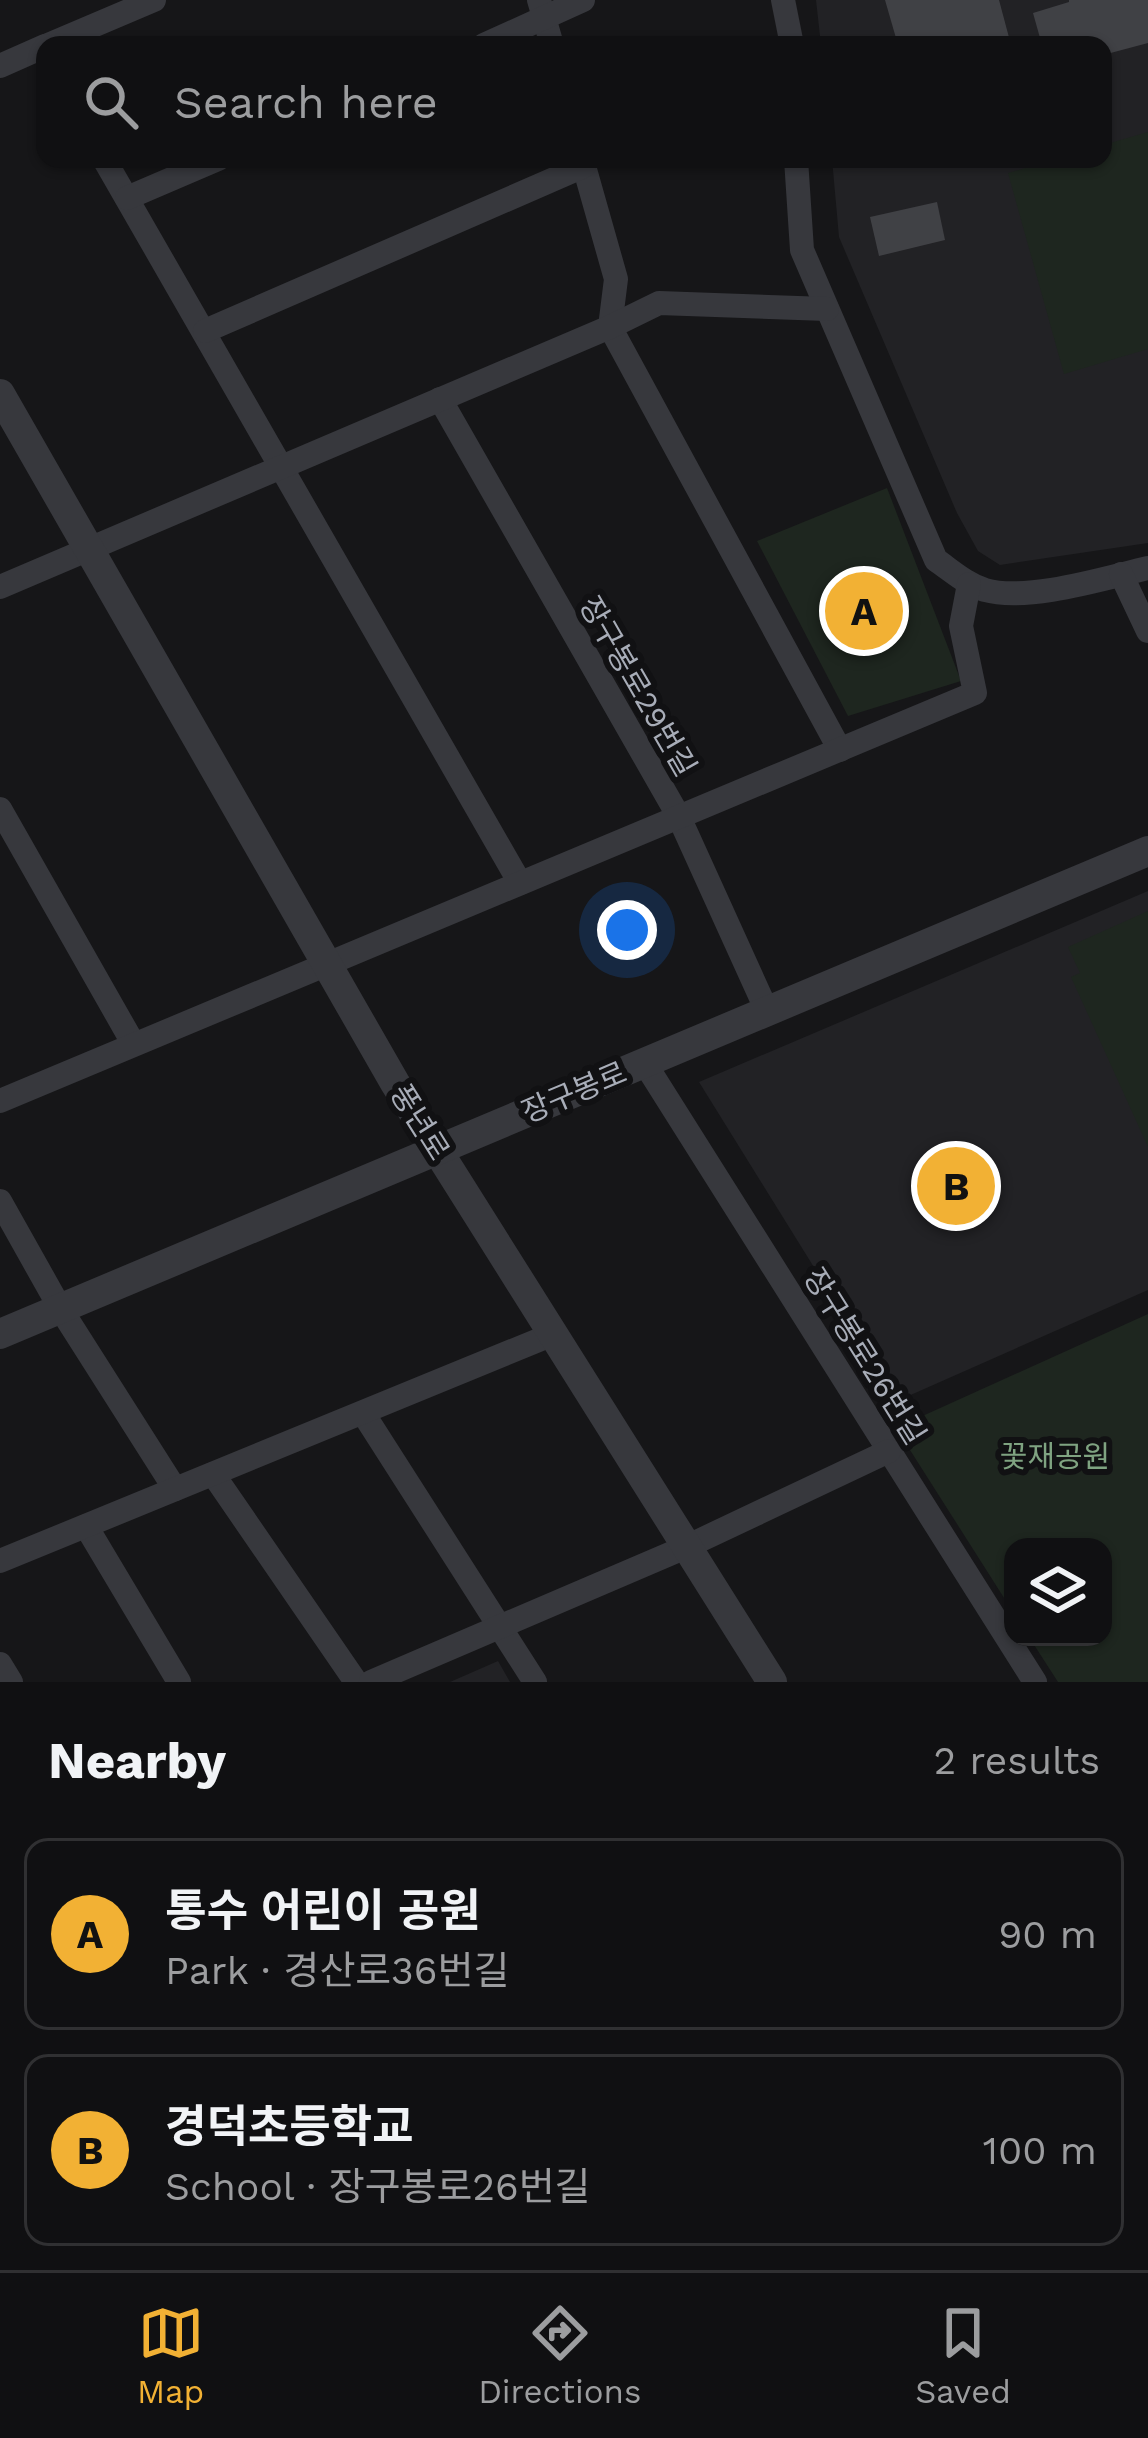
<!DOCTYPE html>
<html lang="en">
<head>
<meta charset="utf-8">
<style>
	:root { --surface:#101012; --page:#1e1e20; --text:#f1f3f6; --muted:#9c9d9f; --line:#303032; --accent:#f2b134 }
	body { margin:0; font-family:"Work Sans","Noto Sans KR",sans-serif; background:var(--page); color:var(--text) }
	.controls { position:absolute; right:36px; bottom:36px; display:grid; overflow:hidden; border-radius:24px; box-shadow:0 3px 9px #0004 }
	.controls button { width:108px; height:108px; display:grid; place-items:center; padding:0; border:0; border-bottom:3px solid var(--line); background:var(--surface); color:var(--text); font:60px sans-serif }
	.you { position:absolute; left:627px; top:930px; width:42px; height:42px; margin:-30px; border:9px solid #fff; border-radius:50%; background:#1a73e8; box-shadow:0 0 0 18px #1a73e833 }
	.badge { display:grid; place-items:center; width:78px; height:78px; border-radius:50%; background:var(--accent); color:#111; font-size:39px; font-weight:700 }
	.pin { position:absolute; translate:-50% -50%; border:6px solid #fff; box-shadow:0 3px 12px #0006 }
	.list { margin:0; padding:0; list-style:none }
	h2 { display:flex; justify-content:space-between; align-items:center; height:156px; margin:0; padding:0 48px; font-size:51px }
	h2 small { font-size:39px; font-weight:400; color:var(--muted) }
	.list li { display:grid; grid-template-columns:78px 1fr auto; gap:36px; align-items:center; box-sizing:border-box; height:192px; margin:0 24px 24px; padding:0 24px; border:3px solid var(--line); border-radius:24px }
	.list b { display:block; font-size:45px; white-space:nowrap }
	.list p { margin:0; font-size:39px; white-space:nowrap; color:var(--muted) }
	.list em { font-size:39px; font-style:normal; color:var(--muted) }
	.icon { flex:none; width:66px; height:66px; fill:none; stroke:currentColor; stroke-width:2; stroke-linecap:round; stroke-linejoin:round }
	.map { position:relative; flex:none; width:1148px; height:1682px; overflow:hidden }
	.search { position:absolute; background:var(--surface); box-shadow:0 3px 9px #0004; left:36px; right:36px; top:36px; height:132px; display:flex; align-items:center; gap:30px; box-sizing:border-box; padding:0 42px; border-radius:24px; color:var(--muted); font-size:45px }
	.sheet { height:588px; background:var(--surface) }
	nav { display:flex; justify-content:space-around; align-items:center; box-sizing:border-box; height:168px; border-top:3px solid var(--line); background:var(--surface); font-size:33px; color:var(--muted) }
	nav a { display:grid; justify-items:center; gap:6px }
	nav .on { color:var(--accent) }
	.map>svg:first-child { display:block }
	.built { fill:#222225 }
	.green { fill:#1e261f }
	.building { fill:#404145 }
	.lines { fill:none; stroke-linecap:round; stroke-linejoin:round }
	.minor { stroke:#37383d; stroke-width:24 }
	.tertiary { stroke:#37383d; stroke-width:30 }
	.labels { text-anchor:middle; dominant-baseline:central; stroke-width:12; stroke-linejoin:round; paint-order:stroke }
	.street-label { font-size:30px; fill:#a8adb8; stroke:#111113 }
	.park-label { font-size:30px; fill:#7fa381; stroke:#111113 }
</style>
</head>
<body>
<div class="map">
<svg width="1148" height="1682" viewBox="0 0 1148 1682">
	<rect width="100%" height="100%" fill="#161618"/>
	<g class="built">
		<polygon points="816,0 1148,0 1148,543 1000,565 978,551 957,513 839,237 832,159 1103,159 1103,45 821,45"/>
		<polygon points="1148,891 1148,1290 897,1401 699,1082"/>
		<polygon points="498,1661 510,1682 450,1682"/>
	</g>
	<g class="green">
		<polygon points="1148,132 1148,349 1064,374 1008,173 1056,159 1103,159 1103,145"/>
		<polygon points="887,488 961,681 848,716 757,541"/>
		<polygon points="1148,911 1148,1147 1071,977 1080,973 1068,947"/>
		<polygon points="1148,1314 1148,1682 1058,1682 1029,1637 1103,1637 1103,1547 1013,1547 1013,1612 896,1428"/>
	</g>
	<g class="building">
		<polygon points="885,0 999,0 1011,45 898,45"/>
		<polygon points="1069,0 1148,0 1148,43 1103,55 1103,45 1042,45 1033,13 1069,2"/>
		<polygon points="937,202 945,240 879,256 870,217"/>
	</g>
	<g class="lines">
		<g class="minor">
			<polyline points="539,0 552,45"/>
			<polyline points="783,0 792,45"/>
			<polyline points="48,45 154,0"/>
			<polyline points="484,45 583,0"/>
			<polyline points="0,66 45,46"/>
			<polyline points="104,159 520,883"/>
			<polyline points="582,159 616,279 610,327 840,750"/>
			<path d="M796,159L802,250L936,560C952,571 966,584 985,590C1028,602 1105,578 1148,568"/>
			<polyline points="127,198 218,159"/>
			<polyline points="205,331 584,166"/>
			<polyline points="440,399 679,817 767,1011"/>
			<polyline points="1121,574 1148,631"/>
			<polyline points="0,587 610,327 659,303 827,309"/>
			<polyline points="0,809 133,1043"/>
			<polyline points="644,1062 1035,1682"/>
			<polyline points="0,1101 975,693 961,626 969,584"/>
			<polyline points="0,1201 60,1308 175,1489"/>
			<polyline points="363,1413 535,1682"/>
			<polyline points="213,1474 356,1682"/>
			<polyline points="86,1526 179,1682"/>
			<polyline points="0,1561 551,1335"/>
			<polyline points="0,1664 11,1682"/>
			<polyline points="371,1682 686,1547 889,1451"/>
		</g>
		<g class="tertiary">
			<polyline points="0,394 395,1083 772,1682"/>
			<polyline points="0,1334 1148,851"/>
		</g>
	</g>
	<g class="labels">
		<g class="street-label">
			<text transform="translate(638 686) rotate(60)">장구봉로29번길</text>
			<text transform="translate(574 1092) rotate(-23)">장구봉로</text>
			<text transform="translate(420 1122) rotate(58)">풍년로</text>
			<text transform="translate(865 1356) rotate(58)">장구봉로26번길</text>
		</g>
		<g class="park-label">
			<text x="1055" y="1456">꽃재공원</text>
		</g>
	</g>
</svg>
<div class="controls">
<button><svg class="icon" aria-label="layers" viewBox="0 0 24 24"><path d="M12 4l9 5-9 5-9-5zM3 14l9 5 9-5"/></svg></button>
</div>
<div class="you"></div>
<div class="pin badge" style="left:864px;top:611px">A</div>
<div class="pin badge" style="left:956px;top:1186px">B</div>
<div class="search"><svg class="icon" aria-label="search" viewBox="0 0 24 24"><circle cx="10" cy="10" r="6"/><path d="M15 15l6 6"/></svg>Search here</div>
</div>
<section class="sheet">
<h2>Nearby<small>2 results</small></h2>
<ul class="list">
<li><span class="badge">A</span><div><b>통수 어린이 공원</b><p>Park · 경산로36번길</p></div><em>90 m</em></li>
<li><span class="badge">B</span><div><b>경덕초등학교</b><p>School · 장구봉로26번길</p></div><em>100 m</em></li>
</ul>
</section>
<nav>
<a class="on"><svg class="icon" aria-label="map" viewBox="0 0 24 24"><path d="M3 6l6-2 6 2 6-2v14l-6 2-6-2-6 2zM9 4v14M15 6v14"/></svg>Map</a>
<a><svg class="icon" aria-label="directions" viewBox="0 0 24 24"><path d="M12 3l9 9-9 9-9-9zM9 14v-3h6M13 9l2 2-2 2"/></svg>Directions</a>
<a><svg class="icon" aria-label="saved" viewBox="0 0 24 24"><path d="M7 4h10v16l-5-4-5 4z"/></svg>Saved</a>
</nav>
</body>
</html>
